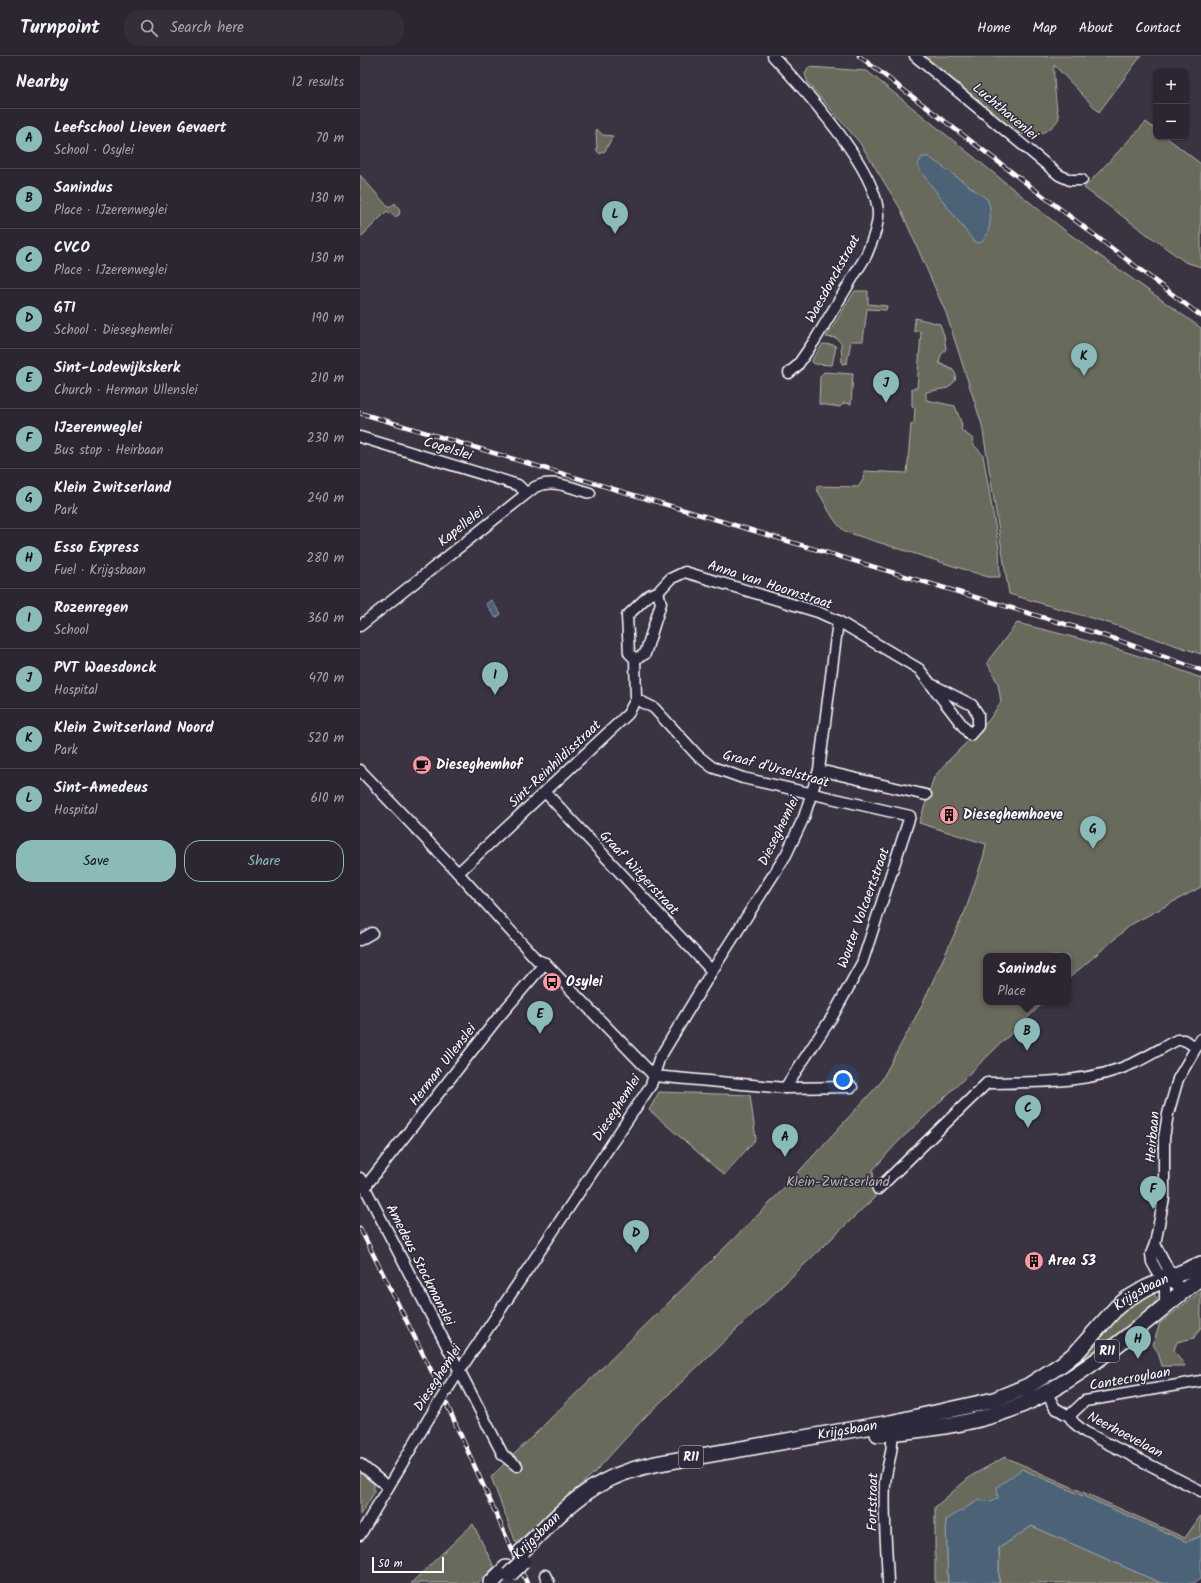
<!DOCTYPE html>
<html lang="en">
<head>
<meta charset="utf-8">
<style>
	:root { --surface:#2c2632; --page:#342e3a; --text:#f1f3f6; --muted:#a6a5ac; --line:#48434d; --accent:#8bbbb9 }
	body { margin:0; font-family:Kalam,sans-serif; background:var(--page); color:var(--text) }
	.controls { position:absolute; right:12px; top:12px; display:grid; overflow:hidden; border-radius:8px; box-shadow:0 1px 3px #0004 }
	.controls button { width:36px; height:36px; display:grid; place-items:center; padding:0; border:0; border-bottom:1px solid var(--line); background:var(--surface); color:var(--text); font:20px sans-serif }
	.scale { position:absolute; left:12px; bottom:10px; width:72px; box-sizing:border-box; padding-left:4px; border:2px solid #fff; border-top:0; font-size:11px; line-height:14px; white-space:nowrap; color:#fff; -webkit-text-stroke:3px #2f2a3d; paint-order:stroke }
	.you { position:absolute; left:483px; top:1024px; width:14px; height:14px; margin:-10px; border:3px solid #fff; border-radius:50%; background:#1a73e8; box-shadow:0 0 0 6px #1a73e833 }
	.badge { display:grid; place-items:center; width:26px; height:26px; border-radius:50%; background:var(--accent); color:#111; font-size:13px; font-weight:700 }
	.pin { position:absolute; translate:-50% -33px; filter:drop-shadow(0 1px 2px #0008) }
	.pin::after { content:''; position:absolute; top:21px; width:14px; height:12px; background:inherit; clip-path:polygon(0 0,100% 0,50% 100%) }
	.popup { position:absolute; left:623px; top:897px; width:88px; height:52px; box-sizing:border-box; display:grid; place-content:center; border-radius:8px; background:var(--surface); filter:drop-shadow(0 1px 3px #0005); font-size:13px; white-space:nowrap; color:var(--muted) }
	.popup b { font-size:15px; color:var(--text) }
	.popup::after { content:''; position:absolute; left:50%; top:100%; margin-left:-8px; border:8px solid transparent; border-top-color:var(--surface) }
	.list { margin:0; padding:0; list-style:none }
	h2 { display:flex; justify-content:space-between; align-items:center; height:52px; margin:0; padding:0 16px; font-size:17px }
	h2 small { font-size:13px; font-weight:400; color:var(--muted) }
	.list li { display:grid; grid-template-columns:26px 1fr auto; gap:12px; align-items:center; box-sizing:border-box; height:60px; padding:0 16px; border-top:1px solid var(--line) }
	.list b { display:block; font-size:15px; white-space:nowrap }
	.list p { margin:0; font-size:13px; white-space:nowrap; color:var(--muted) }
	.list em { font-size:13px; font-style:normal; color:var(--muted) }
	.actions { display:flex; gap:8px; padding:12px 16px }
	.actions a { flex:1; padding:9px 0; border:1px solid var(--accent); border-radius:16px; text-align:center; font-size:14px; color:var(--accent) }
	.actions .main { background:var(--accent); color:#111 }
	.icon { flex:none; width:22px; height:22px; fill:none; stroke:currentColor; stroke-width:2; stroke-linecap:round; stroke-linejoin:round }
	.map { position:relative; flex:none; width:841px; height:1527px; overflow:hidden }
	header { display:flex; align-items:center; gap:24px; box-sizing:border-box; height:56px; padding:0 20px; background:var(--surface); border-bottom:1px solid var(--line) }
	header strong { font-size:19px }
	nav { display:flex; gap:22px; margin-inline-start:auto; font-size:14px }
	.search { width:280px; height:36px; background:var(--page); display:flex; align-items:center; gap:10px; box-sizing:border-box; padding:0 14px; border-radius:16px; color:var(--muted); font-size:15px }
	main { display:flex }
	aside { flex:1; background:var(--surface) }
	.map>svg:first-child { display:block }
	.green { fill:#686a5b; stroke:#b4b4ad }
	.water { fill:#4c6277; stroke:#94a1ad }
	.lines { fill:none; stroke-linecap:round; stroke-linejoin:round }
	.minor-casing { stroke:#fff; stroke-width:13 }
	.primary-casing { stroke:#fff; stroke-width:18 }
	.minor { stroke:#2f2a3d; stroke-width:10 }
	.primary { stroke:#2f2a3d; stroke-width:15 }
	.rail-casing { stroke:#fff; stroke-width:4.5 }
	.rail { stroke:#2f2a3d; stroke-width:3; stroke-dasharray:9; stroke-linecap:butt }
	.minor-bridge-casing { stroke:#fff; stroke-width:13; stroke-linecap:butt }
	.primary-bridge-casing { stroke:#fff; stroke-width:18; stroke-linecap:butt }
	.minor-bridge { stroke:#2f2a3d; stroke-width:10 }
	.primary-bridge { stroke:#2f2a3d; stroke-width:15 }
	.labels { text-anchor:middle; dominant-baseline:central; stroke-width:3; stroke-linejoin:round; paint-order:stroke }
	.shield { fill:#2f2a3d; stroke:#c1bfc5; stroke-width:1 }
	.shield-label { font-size:13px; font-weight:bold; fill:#fff }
	.street-label { font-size:14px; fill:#fff; stroke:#2f2a3d }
	.poi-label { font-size:14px; font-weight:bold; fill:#fff; stroke:#2f2a3d; text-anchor:start }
	.park-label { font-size:14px; fill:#b4b4ad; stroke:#2f2a3d }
</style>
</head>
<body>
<header>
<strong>Turnpoint</strong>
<div class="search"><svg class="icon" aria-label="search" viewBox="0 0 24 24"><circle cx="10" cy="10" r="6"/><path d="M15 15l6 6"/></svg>Search here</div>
<nav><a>Home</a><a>Map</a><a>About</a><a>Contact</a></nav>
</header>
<main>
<aside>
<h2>Nearby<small>12 results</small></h2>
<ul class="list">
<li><span class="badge">A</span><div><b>Leefschool Lieven Gevaert</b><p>School · Osylei</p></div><em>70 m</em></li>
<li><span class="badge">B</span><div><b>Sanindus</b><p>Place · IJzerenweglei</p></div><em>130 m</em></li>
<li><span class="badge">C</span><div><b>CVCO</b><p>Place · IJzerenweglei</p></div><em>130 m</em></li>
<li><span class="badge">D</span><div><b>GTI</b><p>School · Dieseghemlei</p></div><em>190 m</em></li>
<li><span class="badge">E</span><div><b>Sint-Lodewijkskerk</b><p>Church · Herman Ullenslei</p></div><em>210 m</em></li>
<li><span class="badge">F</span><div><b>IJzerenweglei</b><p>Bus stop · Heirbaan</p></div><em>230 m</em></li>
<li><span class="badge">G</span><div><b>Klein Zwitserland</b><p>Park</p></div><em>240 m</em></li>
<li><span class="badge">H</span><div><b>Esso Express</b><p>Fuel · Krijgsbaan</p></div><em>280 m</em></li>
<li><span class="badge">I</span><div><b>Rozenregen</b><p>School</p></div><em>360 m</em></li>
<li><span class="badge">J</span><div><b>PVT Waesdonck</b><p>Hospital</p></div><em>470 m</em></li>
<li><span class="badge">K</span><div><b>Klein Zwitserland Noord</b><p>Park</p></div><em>520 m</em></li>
<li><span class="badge">L</span><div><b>Sint-Amedeus</b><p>Hospital</p></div><em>610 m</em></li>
</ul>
<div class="actions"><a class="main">Save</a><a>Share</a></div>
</aside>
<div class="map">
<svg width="841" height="1527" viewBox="0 0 841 1527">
	<rect width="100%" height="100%" fill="#3a3342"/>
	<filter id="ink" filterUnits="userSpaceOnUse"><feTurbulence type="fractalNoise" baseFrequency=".025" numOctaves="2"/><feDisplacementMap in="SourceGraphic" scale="8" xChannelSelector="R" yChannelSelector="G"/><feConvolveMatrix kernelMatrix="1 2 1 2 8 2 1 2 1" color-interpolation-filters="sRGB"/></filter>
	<g filter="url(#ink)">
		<g class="green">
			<path d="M560,0H685L687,2L686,0H781L739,56L694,9C693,17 696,54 699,62C692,75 677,82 662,78C651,76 638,63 629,56C606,37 583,19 560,0Z"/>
			<polygon points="449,11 507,15 708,177 841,272 841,598 755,569 649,538 622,369 586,257 540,152 500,87 448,27 445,18"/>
			<polygon points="786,66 796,74 796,81 806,81 841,108 841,211 825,206 724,132"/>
			<polygon points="236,73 243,79 253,80 245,95 240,98 237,95"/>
			<polygon points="0,119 29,152 35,147 40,154 39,159 35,161 27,155 0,182"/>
			<polygon points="495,235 508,235 508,248 527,250 526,254 507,253 503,285 491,285 487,307 482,308 481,287 476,282 466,281"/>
			<path d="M555,262L580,268L584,279L586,293L581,299L579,307L593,314L596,319L595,325L588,332L566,336V344L595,350L602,369L601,374L612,382L614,389L623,399L639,492L640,521H628L486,476C471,465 467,449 457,434V430L498,431L503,424L504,415L547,417L551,368H554L555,352L552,351V332H557L561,276L554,275Z"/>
			<polygon points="463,288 474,289 476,291 472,309 455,308 452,306 453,302"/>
			<polygon points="464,316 493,318 491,348 484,347 480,351 459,348 460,321"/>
			<path d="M657,567C719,582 781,598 841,622V831L772,868L708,923V900H626V946H684L535,1089L513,1114L515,1141L285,1361L236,1415L156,1487L131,1421L409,1148L520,1027L559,955L606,853L624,799L626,788L559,767L574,721L590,703L629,664L641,646L638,628L627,606Z"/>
			<polygon points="299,1036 390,1039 396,1083 364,1119 289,1054"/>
			<polygon points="841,1235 841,1271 834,1282 817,1286 814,1294 825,1310 802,1310 798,1296 793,1289 800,1267"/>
			<polygon points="793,1237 797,1242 793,1250 750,1284 678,1336 634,1355 562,1366 633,1352 658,1342 759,1253"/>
			<polygon points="645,1401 825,1482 841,1459 841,1480 827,1486 662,1413 638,1442 586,1464 588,1527 575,1527 575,1451 611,1420"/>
			<polygon points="0,1417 14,1428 14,1437 0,1459"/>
			<polygon points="113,1468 134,1511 118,1527 51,1527"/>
			<polygon points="672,1470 801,1527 639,1527 639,1492"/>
		</g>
		<g class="water">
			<path d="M562,101H569L627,143C633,153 631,181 620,187L615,186L611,182L561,116L558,108Z"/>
			<polygon points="131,544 141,558 136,562 126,548"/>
			<polygon points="738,771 742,772 737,784 731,788 728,785 730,779"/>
			<polygon points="662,1413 827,1486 841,1480 841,1522 834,1527 801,1527 672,1470 639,1492 639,1527 588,1527 586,1464 619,1444 631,1446 638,1442 637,1431"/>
		</g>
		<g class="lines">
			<defs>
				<g id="minor">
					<path d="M413,0C443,32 519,115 518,159C518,173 511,187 506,200L455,284L437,310L429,317"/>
					<polyline points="555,0 699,119 710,124 722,124"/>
					<polyline points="0,381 158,429 166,437"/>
					<polyline points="298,536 310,523 325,516 458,556 478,565 559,613 610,679 618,670 618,658 612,649 573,629"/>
					<path d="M0,570L175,431C193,422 211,432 230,437"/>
					<polyline points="275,603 285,598 301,547 298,536"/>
					<polyline points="276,643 294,652 337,699 352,711 383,722 550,760 502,907 472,961 425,1032"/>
					<polyline points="0,714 98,817 177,904 185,907 294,1020 425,1032 492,1031"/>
					<polyline points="459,714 566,739"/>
					<polyline points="186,737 352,915"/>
					<polyline points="98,817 268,658 276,643 275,603 269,597 267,560 289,539 298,536"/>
					<polyline points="0,884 12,877"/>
					<polyline points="0,1122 143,1399 157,1410"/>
					<polyline points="5,1131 137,963 185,907"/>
					<path d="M518,1133L627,1027C676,1026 729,1028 774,1007C789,1000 803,991 817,984H824L836,991"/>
					<polyline points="795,1188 808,1213 805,1223 805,1250"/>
					<polyline points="825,1234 798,1217 792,1206 791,1198 795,1188 804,1142 804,1082 808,1058 818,1023 841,983"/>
					<polyline points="92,1326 291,1029 299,1003 352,915 426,799 444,761 459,714 478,565"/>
					<polyline points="686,1336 695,1352 709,1360 714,1367 725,1376 841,1435"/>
					<polyline points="709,1360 725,1345 841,1325"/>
					<polyline points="0,1408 28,1431"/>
					<polyline points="0,1479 69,1362"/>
					<polyline points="185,1519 189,1527"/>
					<path d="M528,1527C527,1494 523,1460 525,1427C527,1408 535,1392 531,1372"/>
				</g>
				<g id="primary">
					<path d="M518,1378C561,1374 608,1369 649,1354C720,1327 782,1267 841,1221"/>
					<path id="s1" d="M160,1497C207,1451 231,1420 300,1407L530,1367L634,1344L668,1330L702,1308L717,1296L757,1251L767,1243L786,1232L841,1208"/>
					<polyline points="131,1527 146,1512"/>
				</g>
			</defs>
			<use href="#minor" class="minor-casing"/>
			<use href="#primary" class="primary-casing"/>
			<use href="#minor" class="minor"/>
			<use href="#primary" class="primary"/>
			<defs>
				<g id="rail">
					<polyline points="499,0 841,260"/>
					<polyline points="0,357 755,583 841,614"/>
					<polyline points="0,1172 75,1322 167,1527"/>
				</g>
			</defs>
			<use href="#rail" class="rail-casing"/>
			<use href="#rail" class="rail"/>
			<defs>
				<polyline id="minor-bridge" points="69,1362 92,1326"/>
				<polyline id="primary-bridge" points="149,1519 163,1505"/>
			</defs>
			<use href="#minor-bridge" class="minor-bridge-casing"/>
			<use href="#primary-bridge" class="primary-bridge-casing"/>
			<use href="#minor-bridge" class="minor-bridge"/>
			<use href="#primary-bridge" class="primary-bridge"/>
		</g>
	</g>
	<defs>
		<symbol id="cafe-disc" viewBox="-11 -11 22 22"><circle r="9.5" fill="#ff9aa2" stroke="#2f2a3d"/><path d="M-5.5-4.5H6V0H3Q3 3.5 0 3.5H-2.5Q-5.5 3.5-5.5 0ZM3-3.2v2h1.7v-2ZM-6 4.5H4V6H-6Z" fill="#111"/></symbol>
		<symbol id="building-disc" viewBox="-11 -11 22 22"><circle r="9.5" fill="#ff9aa2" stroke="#2f2a3d"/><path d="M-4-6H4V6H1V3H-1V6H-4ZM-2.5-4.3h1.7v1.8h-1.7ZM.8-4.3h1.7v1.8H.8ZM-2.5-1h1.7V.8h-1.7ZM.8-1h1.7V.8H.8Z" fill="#111"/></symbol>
		<symbol id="bus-disc" viewBox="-11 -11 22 22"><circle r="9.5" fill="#ff9aa2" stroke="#2f2a3d"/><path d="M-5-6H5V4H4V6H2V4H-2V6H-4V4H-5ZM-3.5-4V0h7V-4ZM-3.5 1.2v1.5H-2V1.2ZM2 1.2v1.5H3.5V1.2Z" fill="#111"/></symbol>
	</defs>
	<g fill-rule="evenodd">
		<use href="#cafe-disc" x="51" y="698" width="22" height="22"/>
		<use href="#building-disc" x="578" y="748" width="22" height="22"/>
		<use href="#bus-disc" x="181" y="915" width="22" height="22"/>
		<use href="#building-disc" x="663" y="1194" width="22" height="22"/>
	</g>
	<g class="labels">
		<g class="shield">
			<rect x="735" y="1284" width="24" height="22" rx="3"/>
			<rect x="319" y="1390" width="24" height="22" rx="3"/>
		</g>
		<g class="shield-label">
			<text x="747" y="1295">R11</text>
			<text x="331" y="1401">R11</text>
		</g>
		<g class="street-label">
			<text transform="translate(645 56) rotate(40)">Luchthavenlei</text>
			<text transform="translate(473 223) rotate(-61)">Waesdonckstraat</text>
			<text transform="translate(88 393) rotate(17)">Cogelslei</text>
			<text transform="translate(101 471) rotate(-39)">Kapellelei</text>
			<text transform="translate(410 529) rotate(18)">Anna van Hoornstraat</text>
			<text transform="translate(195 708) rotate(-43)">Sint-Reinhildisstraat</text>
			<text transform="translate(416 713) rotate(15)">Graaf d'Urselstraat</text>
			<text transform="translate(419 775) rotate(-64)">Dieseghemlei</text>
			<text transform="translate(279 817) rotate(47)">Graaf Witgerstraat</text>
			<text transform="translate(504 852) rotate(-70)">Wouter Volcaertstraat</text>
			<text transform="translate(83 1009) rotate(-52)">Herman Ullenslei</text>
			<text transform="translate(257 1052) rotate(-57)">Dieseghemlei</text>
			<text transform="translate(793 1081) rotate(-85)">Heirbaan</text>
			<text transform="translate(60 1209) rotate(63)">Amedeus Stockmanslei</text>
			<text stroke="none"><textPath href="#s1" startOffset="695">Krijgsbaan</textPath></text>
			<text transform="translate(78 1322) rotate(-57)">Dieseghemlei</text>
			<text transform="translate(770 1323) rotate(-10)">Cantecroylaan</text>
			<text stroke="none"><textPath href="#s1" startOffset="360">Krijgsbaan</textPath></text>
			<text transform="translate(765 1379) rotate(28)">Neerhoevelaan</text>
			<text transform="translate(513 1446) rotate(-89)">Fortstraat</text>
			<text transform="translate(177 1480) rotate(-45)">Krijgsbaan</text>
		</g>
		<g class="poi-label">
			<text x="76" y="709">Dieseghemhof</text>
			<text x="603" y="759">Dieseghemhoeve</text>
			<text x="206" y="926">Osylei</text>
			<text x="688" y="1205">Area 53</text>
		</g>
		<g class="park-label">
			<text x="478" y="1126">Klein-Zwitserland</text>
		</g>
	</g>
</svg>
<div class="controls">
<button>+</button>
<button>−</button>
</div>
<div class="scale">50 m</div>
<div class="you"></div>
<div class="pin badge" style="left:425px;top:1101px">A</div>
<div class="pin badge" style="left:667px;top:995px">B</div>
<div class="popup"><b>Sanindus</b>Place</div>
<div class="pin badge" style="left:668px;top:1072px">C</div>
<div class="pin badge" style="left:276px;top:1197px">D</div>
<div class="pin badge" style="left:180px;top:978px">E</div>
<div class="pin badge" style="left:793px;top:1153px">F</div>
<div class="pin badge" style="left:733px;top:793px">G</div>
<div class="pin badge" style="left:778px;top:1303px">H</div>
<div class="pin badge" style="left:135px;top:639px">I</div>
<div class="pin badge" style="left:526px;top:347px">J</div>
<div class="pin badge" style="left:724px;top:320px">K</div>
<div class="pin badge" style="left:255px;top:178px">L</div>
</div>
</main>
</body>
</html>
